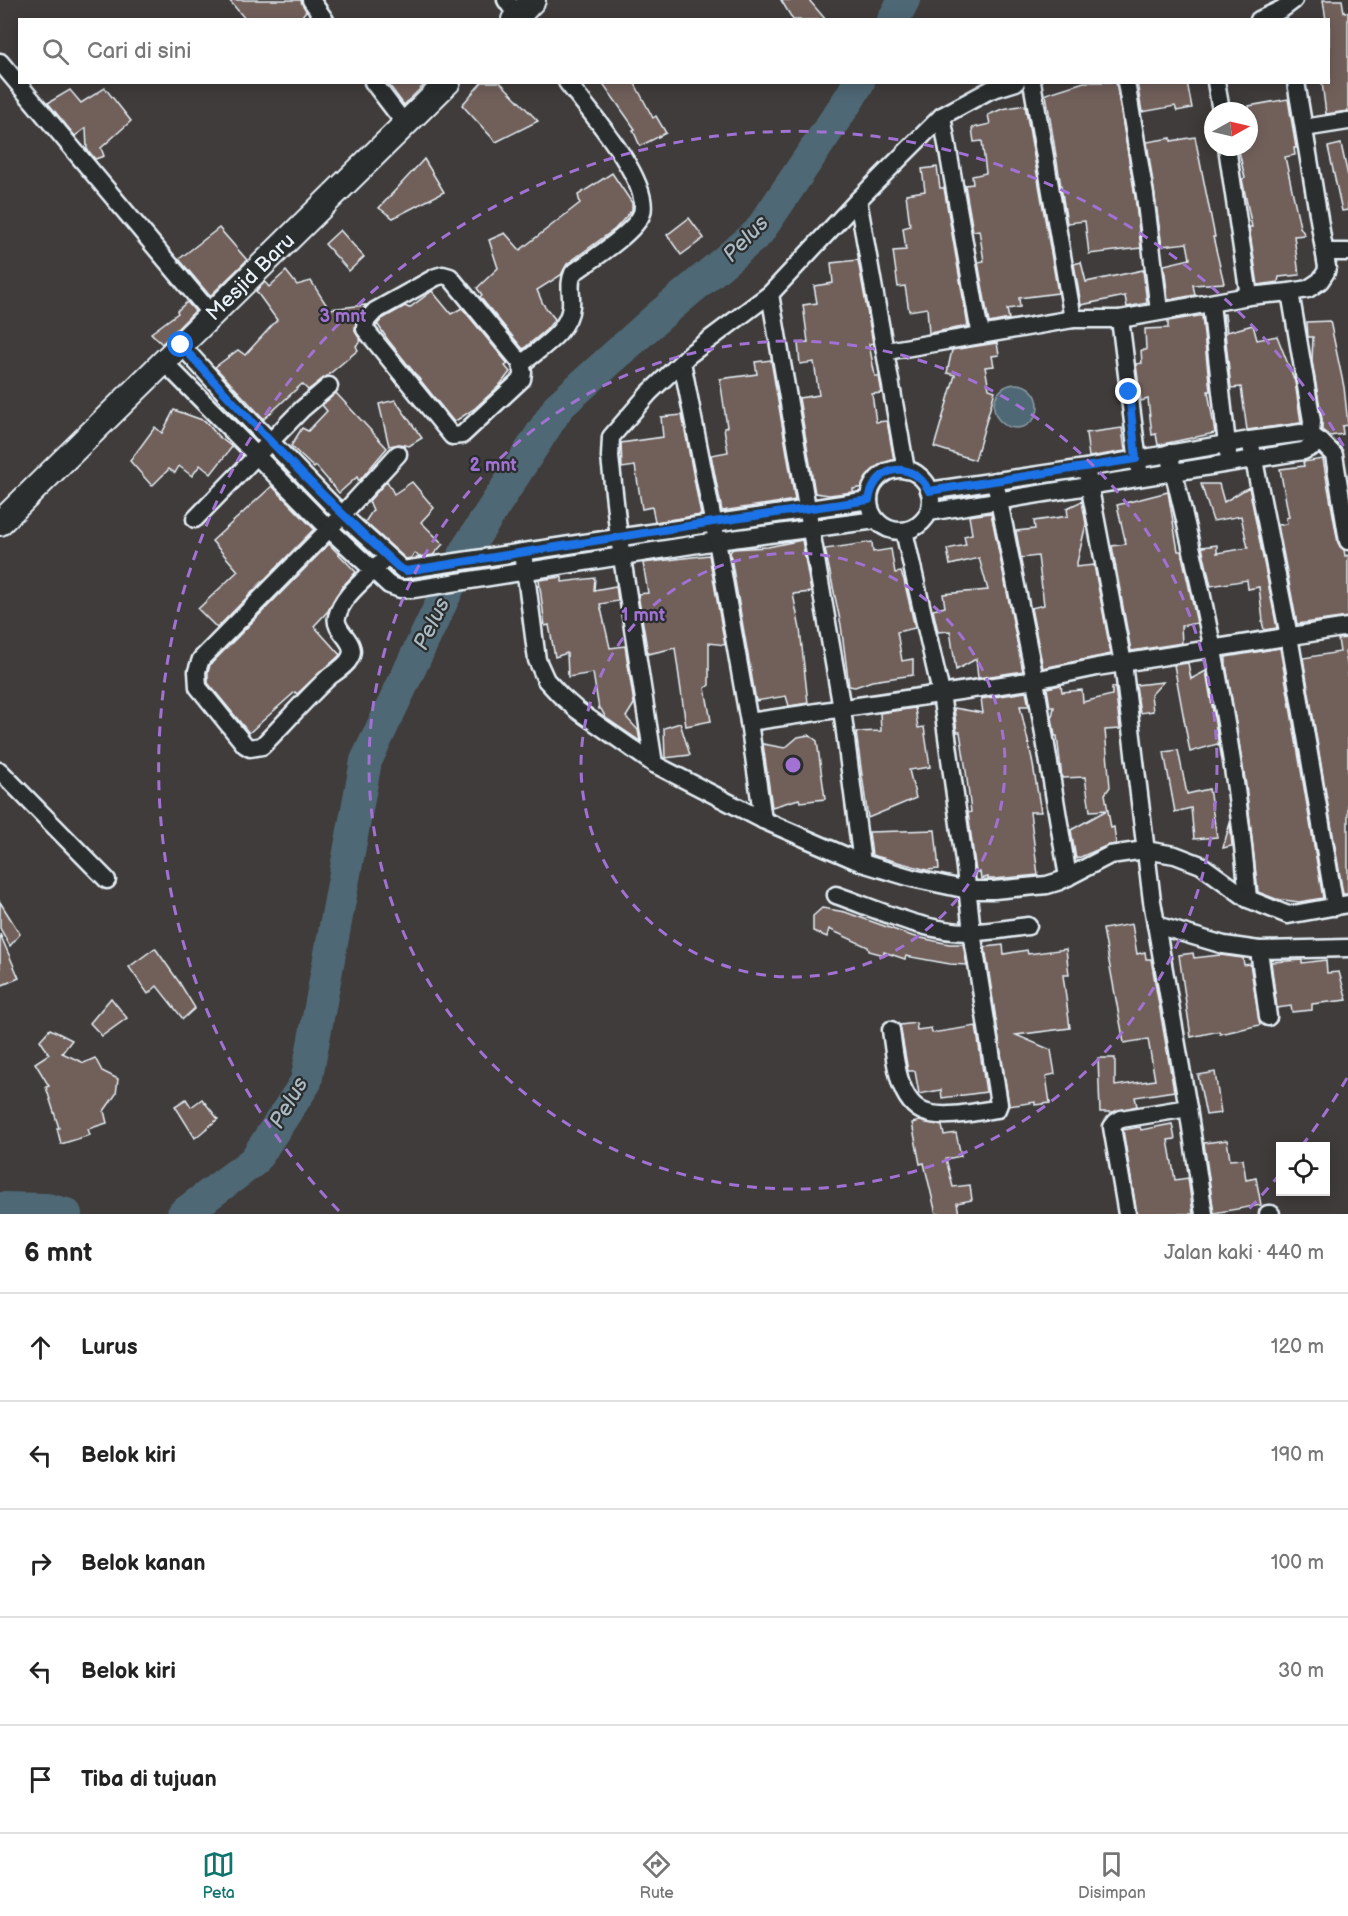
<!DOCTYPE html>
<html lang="id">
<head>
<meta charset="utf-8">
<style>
	:root { --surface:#fff; --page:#f6f6f6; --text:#222; --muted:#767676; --line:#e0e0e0; --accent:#0f766e }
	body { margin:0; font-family:"Balsamiq Sans",sans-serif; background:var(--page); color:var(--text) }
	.controls { position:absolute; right:18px; bottom:18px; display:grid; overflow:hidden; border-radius:0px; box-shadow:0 3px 15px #0003 }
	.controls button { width:54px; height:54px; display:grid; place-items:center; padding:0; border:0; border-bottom:2px solid var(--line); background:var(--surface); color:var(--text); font:30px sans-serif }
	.compass { position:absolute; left:1204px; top:102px; width:54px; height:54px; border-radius:50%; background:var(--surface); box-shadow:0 3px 15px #0003; rotate:82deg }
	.stop { position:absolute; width:18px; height:18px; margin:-14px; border:4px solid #1a73e8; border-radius:50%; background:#fff }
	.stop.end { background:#1a73e8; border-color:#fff; box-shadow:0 2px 6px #0008 }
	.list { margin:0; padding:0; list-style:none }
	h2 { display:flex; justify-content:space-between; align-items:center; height:78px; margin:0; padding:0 24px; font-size:26px }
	h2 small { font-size:20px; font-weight:400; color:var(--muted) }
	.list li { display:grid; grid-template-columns:39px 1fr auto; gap:18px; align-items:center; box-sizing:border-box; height:108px; padding:0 24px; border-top:2px solid var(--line) }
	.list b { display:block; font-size:22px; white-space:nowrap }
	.list em { font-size:20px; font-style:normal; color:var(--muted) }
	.icon { flex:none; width:33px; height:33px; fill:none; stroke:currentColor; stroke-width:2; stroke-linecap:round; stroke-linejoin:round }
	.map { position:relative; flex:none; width:1348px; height:1214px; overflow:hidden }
	.search { position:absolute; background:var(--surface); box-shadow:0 3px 15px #0003; left:18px; right:18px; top:18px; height:66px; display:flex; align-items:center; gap:15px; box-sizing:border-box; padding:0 21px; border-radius:0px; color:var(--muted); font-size:22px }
	.sheet { height:618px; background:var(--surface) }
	nav { display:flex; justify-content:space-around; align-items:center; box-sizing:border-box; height:84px; border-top:2px solid var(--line); background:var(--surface); font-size:16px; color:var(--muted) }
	nav a { display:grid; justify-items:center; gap:3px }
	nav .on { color:var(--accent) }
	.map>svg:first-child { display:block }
	.water { fill:#4f6874; stroke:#8c9fa9; stroke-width:1.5 }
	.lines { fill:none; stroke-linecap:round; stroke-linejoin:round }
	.river { stroke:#4f6874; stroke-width:32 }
	.building { fill:#715f5a; stroke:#e8f1f8; stroke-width:1.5 }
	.street-casing { stroke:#e8f1f8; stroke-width:21 }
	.secondary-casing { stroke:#e8f1f8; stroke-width:28 }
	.street { stroke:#2a2d2e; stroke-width:16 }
	.secondary { stroke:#2a2d2e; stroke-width:24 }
	.route { stroke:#1a73e8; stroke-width:8 }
	.ring { fill:none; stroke:#a171d3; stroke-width:3; stroke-dasharray:10 8 }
	.labels { text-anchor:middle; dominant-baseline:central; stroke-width:4.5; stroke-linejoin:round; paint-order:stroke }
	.street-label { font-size:21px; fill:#e8f1f8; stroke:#2a2d2e }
	.water-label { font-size:22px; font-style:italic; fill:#abbac3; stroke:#2a2d2e }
	.centre { fill:#a171d3; stroke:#2a2d2e; stroke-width:3 }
	.ring-label { font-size:18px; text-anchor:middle; font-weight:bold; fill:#a171d3; stroke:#2a2d2e; stroke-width:4.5; stroke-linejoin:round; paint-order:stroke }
</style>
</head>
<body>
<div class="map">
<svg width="1348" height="1214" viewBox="0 0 1348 1214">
	<rect width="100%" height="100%" fill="#3f3c3b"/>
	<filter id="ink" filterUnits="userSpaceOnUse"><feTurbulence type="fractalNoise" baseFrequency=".0167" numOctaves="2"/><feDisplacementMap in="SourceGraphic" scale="12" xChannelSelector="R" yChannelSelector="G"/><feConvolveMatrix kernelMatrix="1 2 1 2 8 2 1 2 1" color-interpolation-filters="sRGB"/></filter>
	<g filter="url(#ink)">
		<circle class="water" cx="1016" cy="406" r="22"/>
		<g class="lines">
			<g class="river">
				<polyline points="893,20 904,0"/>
				<polyline points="0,1208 47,1209 66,1214"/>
				<polyline points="183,1214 254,1161 306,1082 366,761 468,547 559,406 659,316 758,233 849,99 859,82"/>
			</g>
		</g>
		<g class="building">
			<polygon points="229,0 301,0 306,11 299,20 246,20"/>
			<polygon points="781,0 809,0 826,20 793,20"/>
			<polygon points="1323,0 1342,0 1344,12 1348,12 1348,111 1326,114 1322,82 1329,82 1329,20 1326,20"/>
			<polygon points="387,82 427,82 404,105"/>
			<polygon points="482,82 500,82 538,121 496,142 462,105"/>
			<polygon points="602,82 634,82 653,118 656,116 666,133 640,146 633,130 635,129"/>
			<polygon points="1084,82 1116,82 1135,196 1141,248 1089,254 1085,221 1067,223 1046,94"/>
			<polygon points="1137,82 1187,82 1192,108 1177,111 1175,106 1142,112"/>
			<polygon points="105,88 131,121 101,148 104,156 95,159 87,149 86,128 75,136 48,103 70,90 81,103"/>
			<polygon points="1288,99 1296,148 1294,148 1295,155 1285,157 1300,227 1305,235 1294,236 1299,275 1279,277 1278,282 1258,285 1249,227 1252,227 1242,179 1245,178 1238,147 1249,147 1249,106"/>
			<polygon points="1025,105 1058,293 1019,298 1020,307 1007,309 1009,319 989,323 978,262 984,261 979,230 973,231 965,185 973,184 972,176 986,173 982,141 974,142 972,128 990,124 988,115 1002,109"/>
			<polygon points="1195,137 1215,237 1213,237 1224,283 1193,285 1195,295 1168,300 1164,265 1190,259 1187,243 1162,246 1147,142 1171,138 1171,141"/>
			<polygon points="1341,144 1348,176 1348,210 1342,211 1328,147"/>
			<polygon points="424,159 444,192 393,218 379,208"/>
			<polygon points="937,167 940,188 944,188 968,326 929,333 927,308 909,311 905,286 898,287 893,251 906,250 903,228 910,226 906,194 925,191 922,169"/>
			<polygon points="612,173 632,203 632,210 615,229 567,264 561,275 537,290 543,304 555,319 546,330 523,349 480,297 482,295 477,288 498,268 489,240 505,233 520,250 580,203 578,195"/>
			<polygon points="689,218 704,238 681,255 667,235"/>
			<polygon points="219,228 247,260 210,296 179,259"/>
			<polygon points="340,230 364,257 349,271 325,244"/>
			<polygon points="858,260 873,343 869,344 875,376 879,376 882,393 872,394 876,422 887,421 895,466 880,468 880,471 869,473 871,486 853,489 853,492 829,495 815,493 799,398 819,395 814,362 800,364 798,343 808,342 803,305 817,303 814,286 833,283 831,263"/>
			<polygon points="1081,262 1086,282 1143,270 1147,303 1127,307 1125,296 1081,305 1074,264"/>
			<polygon points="286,271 297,285 311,281 329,309 366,305 356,320 355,331 361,341 356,346 358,350 327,376 308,390 302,384 264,419 215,367 238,350 245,355 277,320 256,291 265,282 269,287"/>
			<polygon points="432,291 451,314 462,308 508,364 505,366 510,372 499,386 474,409 454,422 388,340 378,325 376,326 382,319 405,306 409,308"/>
			<polygon points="187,302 195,311 162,344 151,333 178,313 177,311"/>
			<polygon points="1223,314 1225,314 1227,332 1253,325 1257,340 1277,336 1295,382 1301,423 1247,430 1241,387 1231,388"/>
			<polygon points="1199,316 1202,316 1210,391 1208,391 1215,433 1158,445 1156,434 1152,435 1148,399 1141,401 1136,364 1142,363 1141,350 1146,350 1145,329 1168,328 1168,321"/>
			<polygon points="1330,321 1344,387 1348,425 1342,426 1343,434 1330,436 1322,430 1322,419 1312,361 1313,337 1308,337 1307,322"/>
			<polygon points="997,343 999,355 992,356 994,366 985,367 989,389 995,391 975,460 934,447 955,375 947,373 952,350"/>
			<polygon points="771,360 795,500 722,511 711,455 728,452 724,428 727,427 720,379 757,374 755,362"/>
			<polygon points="336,393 387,448 359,481 357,477 339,493 316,466 314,468 291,446 302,428 308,431 327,411 322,405"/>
			<polygon points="395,400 422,438 409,446 400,444 389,446 379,404"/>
			<polygon points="174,410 205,421 218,436 232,447 211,474 200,465 192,476 179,466 175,473 169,469 152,486 130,461 155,427 162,433"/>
			<polygon points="682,415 701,515 655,522 652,507 642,509 635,466 622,468 621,443 663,437 661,417"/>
			<polygon points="1122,428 1125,451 1089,457 1086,433"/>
			<polygon points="1323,459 1338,543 1344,550 1345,556 1348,555 1348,617 1297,624 1278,525 1287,524 1286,518 1289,517 1280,469 1304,466 1303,462"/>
			<polygon points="387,481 394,494 412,482 434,508 421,522 443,544 433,555 419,557 415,553 411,558 406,559 365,522 373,510 369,501"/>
			<polygon points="1201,484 1219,484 1224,502 1249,487 1277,628 1264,630 1262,621 1263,621 1259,587 1248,589 1247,580 1211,586 1202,547 1217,545 1217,553 1248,548 1241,516 1213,521"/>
			<polygon points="272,486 314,529 217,628 198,609 238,571 212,541"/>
			<polygon points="1168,492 1178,551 1181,551 1197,623 1181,626 1182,643 1131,651 1112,546 1126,544 1117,505"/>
			<polygon points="1082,501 1086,524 1076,567 1094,565 1111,654 1043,668 1031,608 1044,605 1038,556 1021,558 1016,531 1035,529 1034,521 1068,516 1067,508"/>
			<polygon points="991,513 1023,671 978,678 976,659 956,670 950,631 938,632 933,610 945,607 943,594 988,590 979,558 950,565 947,549 966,545 964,536 972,534 969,516"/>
			<polygon points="802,540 811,592 793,594 800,629 808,703 789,706 786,696 756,701 730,552 733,549 768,547"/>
			<polygon points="872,542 873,552 891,549 895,573 901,572 904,580 915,628 897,632 902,661 913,659 913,675 872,681 855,687 849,686 841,625 825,549"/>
			<polygon points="329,544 356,572 341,588 328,611 314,626 340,655 297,694 295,692 249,733 208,683 208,672 210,665"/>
			<polygon points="709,555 725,645 709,643 709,685 705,688 711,721 686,726 675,648 648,654 638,594 648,593 643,563"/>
			<polygon points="562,577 562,582 595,578 594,590 616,586 618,601 600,604 610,648 625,646 634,704 626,717 638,730 640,741 606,718 601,709 599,709 593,673 568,677 567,653 555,657 549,625 545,626 539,580"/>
			<polygon points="1348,638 1348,652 1345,652 1348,669 1348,894 1343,894 1303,658 1340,652 1338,639"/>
			<polygon points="1280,648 1323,898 1299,902 1276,899 1258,892 1246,785 1226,664 1226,657"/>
			<polygon points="1188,663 1191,679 1206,671 1219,746 1217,744 1190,752 1174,665"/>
			<polygon points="1163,682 1151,695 1153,711 1140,713 1136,685"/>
			<polygon points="1061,685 1062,692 1082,690 1083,702 1112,695 1112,687 1115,687 1120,729 1105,730 1110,787 1105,794 1111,828 1114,827 1116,844 1106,846 1076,859 1071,830 1107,810 1090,811 1085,777 1062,778 1057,736 1055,736 1052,717 1054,707 1050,707 1047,688"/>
			<polygon points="1026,692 1029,706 1020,706 1032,759 1041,812 1030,812 1038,875 994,879 988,879 988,877 981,879 980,872 976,872 968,813 971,812 966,771 960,732 957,732 954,708 983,713 981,699"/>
			<polygon points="915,708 918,728 924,727 930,767 909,770 916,798 868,818 856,732 881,731 880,713"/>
			<polygon points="680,723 690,755 665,758 664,728"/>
			<polygon points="809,735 817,741 825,799 800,802 799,799 772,807 763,744 785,748 798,737"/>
			<polygon points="1178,750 1187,794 1209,789 1217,837 1194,839 1191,808 1175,812 1164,752"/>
			<polygon points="1230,823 1232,846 1223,848"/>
			<polygon points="935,830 939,869 927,870 872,855 869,832"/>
			<polygon points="0,902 20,934 10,946 0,928"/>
			<polygon points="822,908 845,912 912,936 949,944 963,944 967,965 950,964 906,956 905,959 884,952 884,955 869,951 868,947 829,929 827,937 813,931 813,916"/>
			<polygon points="1132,924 1137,954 1145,952 1146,959 1151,959 1174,1091 1135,1097 1137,1106 1113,1112 1100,1112 1098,1058 1115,1058 1115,1086 1155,1080 1148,1039 1124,1043 1103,929"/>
			<polygon points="0,934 19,978 0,986"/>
			<polygon points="1003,945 1004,954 1027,950 1028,954 1066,949 1069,975 1063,975 1070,1028 1016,1035 1051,1050 1055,1074 1046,1076 1050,1103 1035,1105 1035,1102 1009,1106 985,947"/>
			<polygon points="155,948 179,982 195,1008 183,1019 157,986 148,994 129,967"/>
			<polygon points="1193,953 1194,958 1220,955 1243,958 1244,965 1250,964 1260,1025 1220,1034 1219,1031 1191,1037 1179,955"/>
			<polygon points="1302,960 1302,963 1326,960 1327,973 1339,972 1347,1000 1312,1004 1312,1010 1292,1012 1291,1006 1277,1008 1271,962"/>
			<polygon points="111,998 127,1018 102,1036 90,1023"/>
			<polygon points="916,1023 917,1030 931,1028 932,1033 976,1026 986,1092 942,1098 941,1090 919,1094 915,1071 908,1071 900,1025"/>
			<polygon points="50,1029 72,1040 62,1053 84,1063 95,1058 102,1071 118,1079 116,1094 104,1111 107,1123 88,1129 90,1135 61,1144 57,1128 59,1128 46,1087 49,1086 35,1063 49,1054 40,1040"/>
			<polygon points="1215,1072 1221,1113 1206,1115 1198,1075"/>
			<polygon points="186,1099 191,1107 202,1099 218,1119 195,1138 175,1106"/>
			<polygon points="920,1121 942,1126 944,1135 956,1133 961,1156 946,1159 953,1187 970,1185 972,1200 957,1203 959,1214 936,1214 924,1163 920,1164 912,1123"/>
			<polygon points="1172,1124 1175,1139 1168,1140 1175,1180 1188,1178 1193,1214 1137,1214 1123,1130 1140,1127 1141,1130"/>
			<polygon points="1227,1140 1230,1160 1243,1159 1246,1180 1256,1178 1261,1205 1214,1213 1204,1143"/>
		</g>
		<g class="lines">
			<defs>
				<g id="street">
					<polyline points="311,0 325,20"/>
					<polyline points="506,0 520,20"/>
					<polyline points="1259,20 1282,9 1294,0"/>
					<polyline points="0,62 212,315"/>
					<polyline points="373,82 405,124"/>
					<polyline points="1032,82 1073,319"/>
					<polyline points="1126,82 1145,195 1159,311"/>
					<polyline points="1216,82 1221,111"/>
					<polyline points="942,116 978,322 982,335"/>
					<polyline points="1304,128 1348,121"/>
					<polyline points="1227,147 1249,296"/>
					<polyline points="858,200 906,470"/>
					<polyline points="1325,252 1348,252"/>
					<polygon points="443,275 450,277 520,362 523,372 522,379 462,435 452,436 365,329 366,321 375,311 436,277"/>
					<polyline points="1290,292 1312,421 1311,435"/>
					<polyline points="770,294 842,709 862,863"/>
					<polyline points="1211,304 1228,453"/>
					<polyline points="1120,319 1139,470"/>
					<polyline points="181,345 241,411 342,515 403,570 869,500"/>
					<polyline points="887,351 1073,319 1120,319 1249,296 1290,292 1308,289 1320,281 1326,272 1327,267 1296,82"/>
					<polyline points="164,362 329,529 389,585 400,589 414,589 717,541 876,520"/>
					<path d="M520,362H524C543,346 569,331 571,306C572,294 568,284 573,273C590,261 636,232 642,213C651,181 587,108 567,82"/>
					<polyline points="682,362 717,541 749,722 763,820"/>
					<polyline points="1250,440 1289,636 1335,907"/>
					<path d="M1169,453C1205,599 1236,749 1248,899"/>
					<polyline points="1086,468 1123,663 1152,901 1188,1108 1204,1214"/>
					<circle cx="900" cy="500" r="31"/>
					<polyline points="995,481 1035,680 1068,877"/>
					<polyline points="929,491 1086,468 1250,440 1301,433 1311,435 1321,442 1334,455 1348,541"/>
					<polyline points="929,512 1303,451 1321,442"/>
					<polyline points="195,519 302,409 329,386"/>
					<polyline points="523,552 537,660 546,680 560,695 577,710 654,764 763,820 862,863 912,878 968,890 994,890 1047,885 1060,881 1110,855 1145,850 1175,855 1201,865 1248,899 1288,915 1348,904"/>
					<path d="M380,564C366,579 342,595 337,617C333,631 359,642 350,658C346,666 337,671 330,676C306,698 285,723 262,746L250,748L245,745L198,687L197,671L201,659L329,529L398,454"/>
					<polyline points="749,722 1035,680 1097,667 1348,627"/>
					<polyline points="654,764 619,538 610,457 611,437 649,393 690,354 770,294 858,200 942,116 990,90 1016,82"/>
					<polyline points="0,771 107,880"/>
					<path d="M836,895C879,910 926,933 972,932C990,932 1010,928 1028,926"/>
					<polyline points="1156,925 1224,945 1259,950 1348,948"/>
					<polyline points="1259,950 1268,1017"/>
					<path d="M891,1030C895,1057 897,1108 931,1114C952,1118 977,1111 997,1109L999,1104L972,932L965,868L941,693L904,531"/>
					<polyline points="1127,1214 1112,1127 1116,1122 1121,1119 1188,1108"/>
					<polyline points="1268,1214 1271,1214"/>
				</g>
				<g id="secondary">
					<polyline points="514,20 533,0"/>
					<path id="s1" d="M0,523L448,82"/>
				</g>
			</defs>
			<use href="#street" class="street-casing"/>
			<use href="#secondary" class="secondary-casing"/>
			<use href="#street" class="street"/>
			<use href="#secondary" class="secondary"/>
		</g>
	</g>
	<g class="lines" filter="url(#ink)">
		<path class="route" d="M181,345C250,422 322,496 398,567L406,571L713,522L869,500C875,464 913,459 929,491L1136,459L1129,392"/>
	</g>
	<g class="ring">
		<circle cx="793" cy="765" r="212"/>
		<circle cx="793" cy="765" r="424"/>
		<path d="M1347 1078A636 636 0 0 1 1304 1143M1280 1174A636 636 0 0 1 1247 1211M339 1211A636 636 0 1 1 1347 452"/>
	</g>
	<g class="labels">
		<g class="street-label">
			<text stroke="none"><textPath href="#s1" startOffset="351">Mesjid Baru</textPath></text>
		</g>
		<g class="water-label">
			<text transform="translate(746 239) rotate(-46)">Pelus</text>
			<text transform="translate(432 624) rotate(-64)">Pelus</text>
			<text transform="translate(289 1103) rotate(-60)">Pelus</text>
		</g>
	</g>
	<circle cx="793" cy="765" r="9" class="centre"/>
	<g class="ring-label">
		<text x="343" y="322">3 mnt</text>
		<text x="493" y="471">2 mnt</text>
		<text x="643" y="621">1 mnt</text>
	</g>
</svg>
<div class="controls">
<button><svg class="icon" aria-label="locate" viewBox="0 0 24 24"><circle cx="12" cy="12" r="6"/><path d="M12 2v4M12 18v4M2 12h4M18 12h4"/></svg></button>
</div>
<svg class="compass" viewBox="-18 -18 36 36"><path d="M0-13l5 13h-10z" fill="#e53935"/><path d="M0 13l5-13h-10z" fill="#767676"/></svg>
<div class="stop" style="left:181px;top:345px"></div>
<div class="stop end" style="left:1129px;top:392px"></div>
<div class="search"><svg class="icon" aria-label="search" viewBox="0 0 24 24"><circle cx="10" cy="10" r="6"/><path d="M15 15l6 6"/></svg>Cari di sini</div>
</div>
<section class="sheet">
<h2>6 mnt<small>Jalan kaki · 440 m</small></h2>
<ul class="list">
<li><svg class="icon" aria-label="ahead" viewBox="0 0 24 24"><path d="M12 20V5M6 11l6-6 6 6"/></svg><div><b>Lurus</b></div><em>120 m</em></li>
<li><svg class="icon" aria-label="left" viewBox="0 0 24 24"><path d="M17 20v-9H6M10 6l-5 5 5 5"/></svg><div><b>Belok kiri</b></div><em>190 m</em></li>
<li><svg class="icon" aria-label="right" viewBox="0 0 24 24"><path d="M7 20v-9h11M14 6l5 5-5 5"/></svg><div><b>Belok kanan</b></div><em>100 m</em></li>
<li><svg class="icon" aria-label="left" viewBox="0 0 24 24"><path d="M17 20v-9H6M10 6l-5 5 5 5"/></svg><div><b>Belok kiri</b></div><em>30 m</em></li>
<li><svg class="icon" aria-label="arrive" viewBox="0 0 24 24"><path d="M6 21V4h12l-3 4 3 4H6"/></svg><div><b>Tiba di tujuan</b></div></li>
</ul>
</section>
<nav>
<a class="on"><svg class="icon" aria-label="map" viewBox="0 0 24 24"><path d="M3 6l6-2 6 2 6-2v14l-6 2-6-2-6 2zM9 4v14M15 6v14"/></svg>Peta</a>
<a><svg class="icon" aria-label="directions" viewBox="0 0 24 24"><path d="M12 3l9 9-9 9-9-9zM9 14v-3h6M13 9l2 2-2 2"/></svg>Rute</a>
<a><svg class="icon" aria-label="saved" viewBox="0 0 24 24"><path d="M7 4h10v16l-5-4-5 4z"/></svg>Disimpan</a>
</nav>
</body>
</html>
